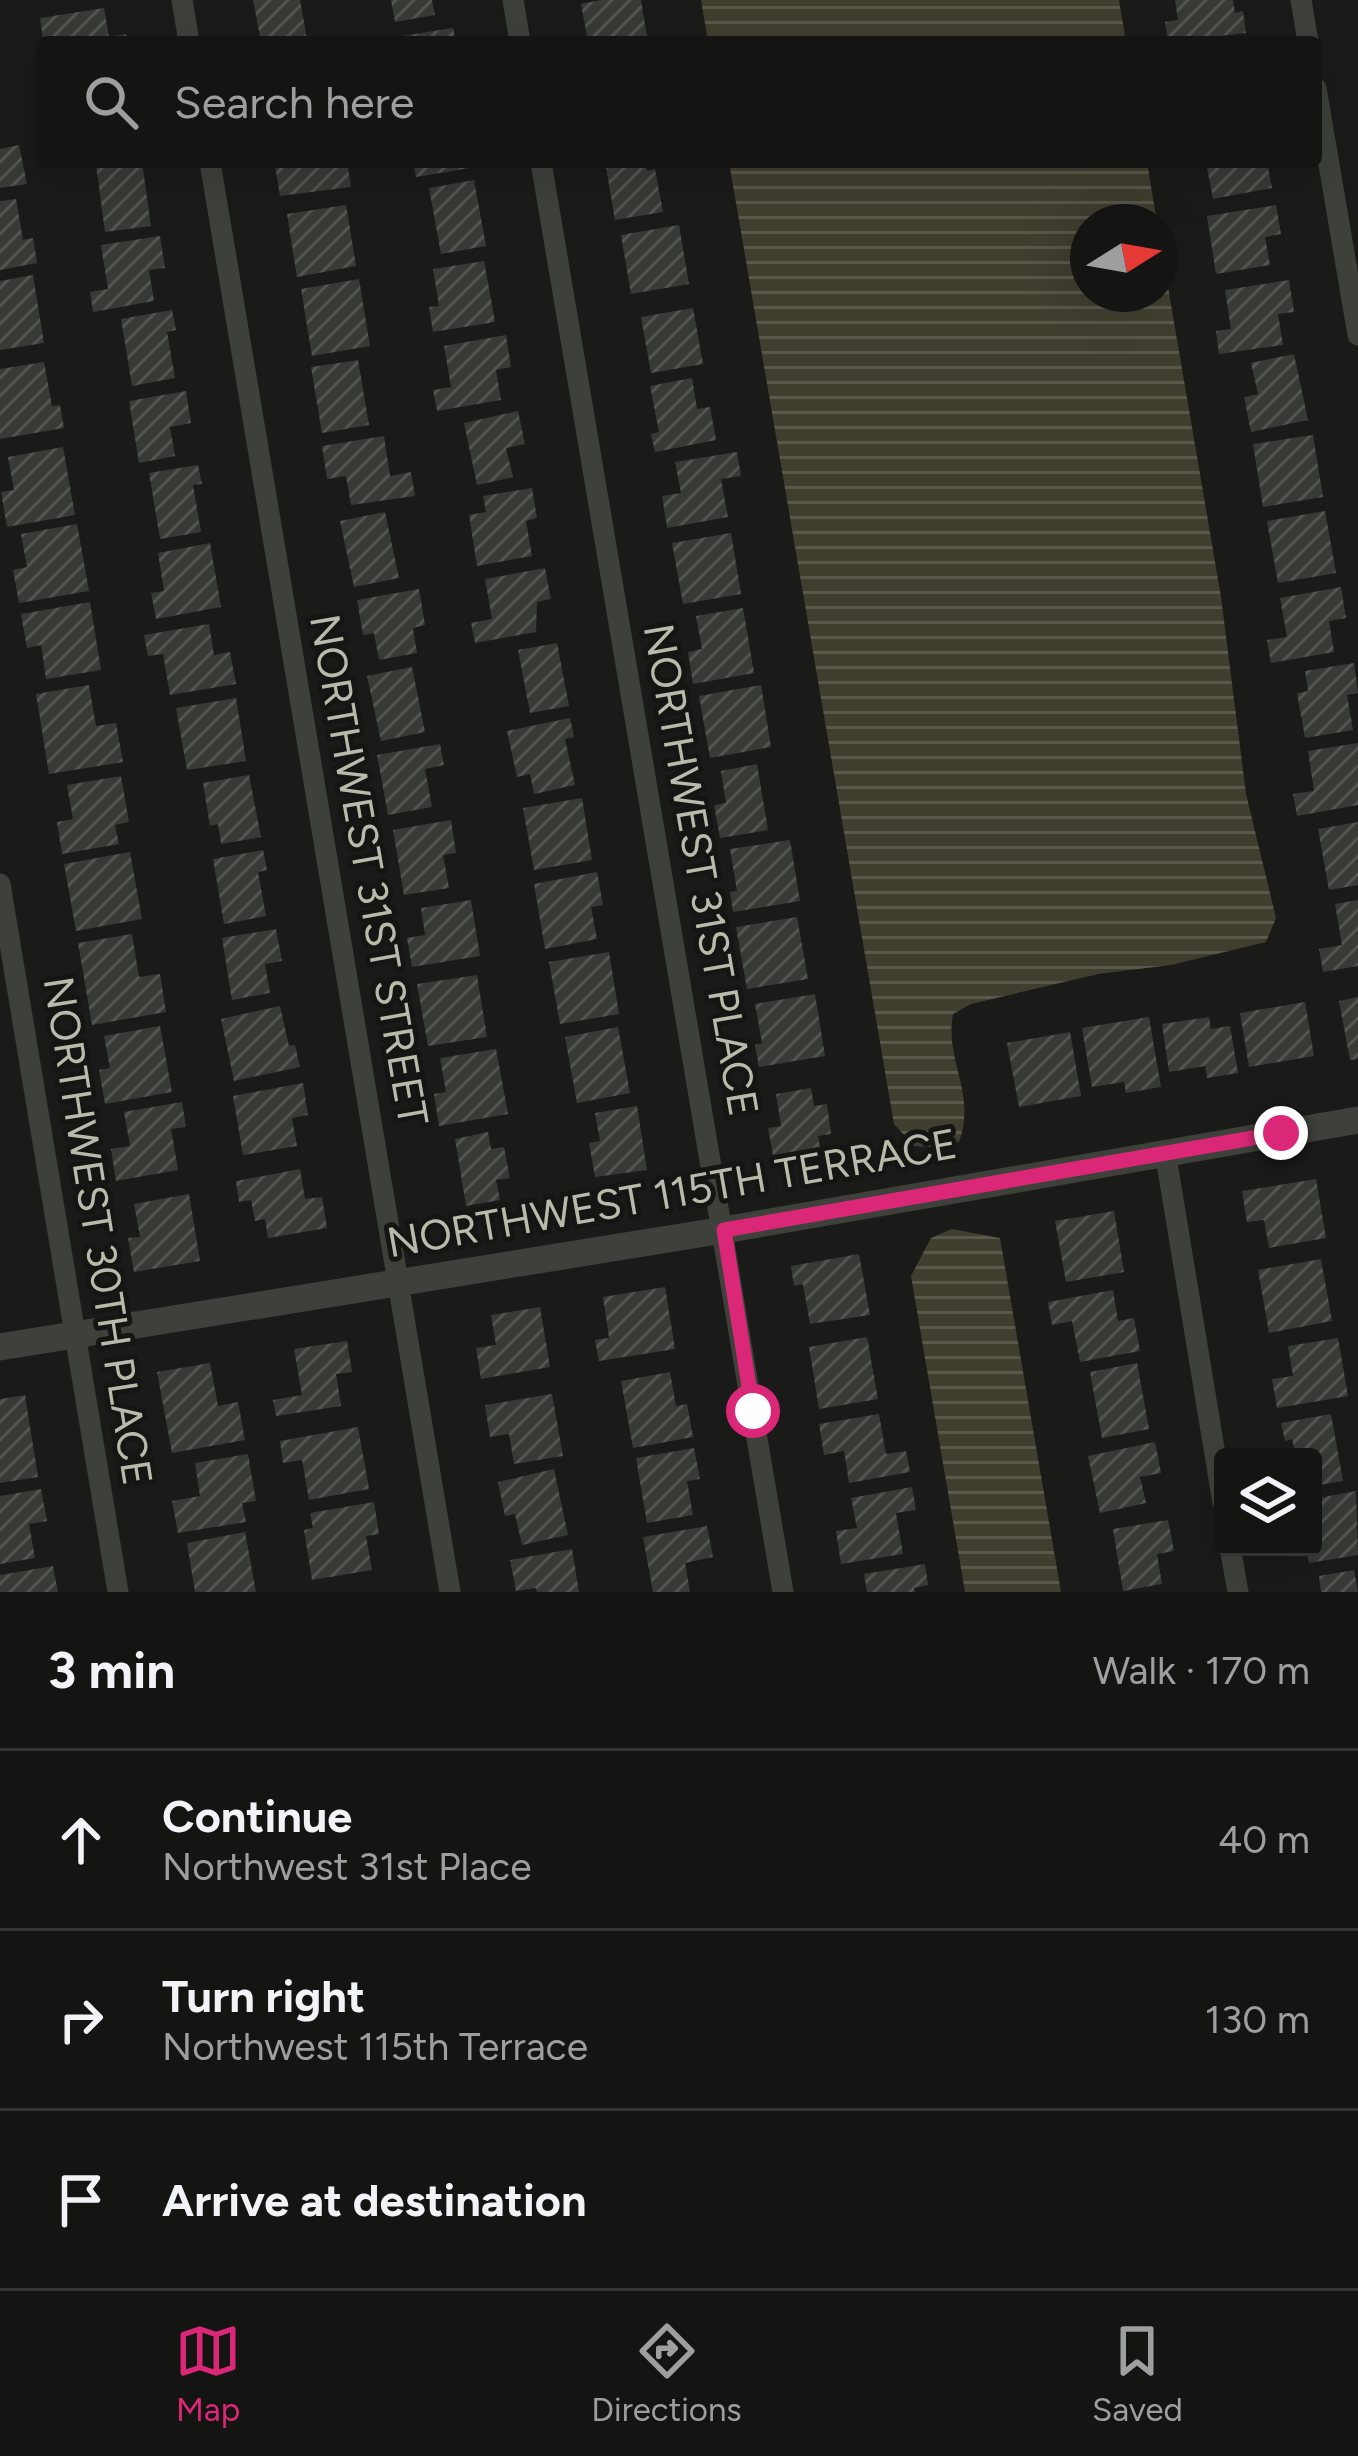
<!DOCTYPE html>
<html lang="en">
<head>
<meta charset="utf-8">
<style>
	:root { --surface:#141413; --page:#1d1d1c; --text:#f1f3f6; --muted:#9d9ea0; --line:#333; --accent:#db2777 }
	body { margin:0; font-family:Figtree,sans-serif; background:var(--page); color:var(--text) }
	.controls { position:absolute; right:36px; bottom:36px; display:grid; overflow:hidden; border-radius:12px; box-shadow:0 12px 48px #0002 }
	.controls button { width:108px; height:108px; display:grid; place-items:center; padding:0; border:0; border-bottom:3px solid var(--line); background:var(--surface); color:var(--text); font:60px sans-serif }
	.compass { position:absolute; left:1070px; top:204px; width:108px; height:108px; border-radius:50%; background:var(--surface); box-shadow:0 12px 48px #0002; rotate:79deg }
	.stop { position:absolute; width:36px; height:36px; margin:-27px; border:9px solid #db2777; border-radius:50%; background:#fff }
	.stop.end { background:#db2777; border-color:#fff; box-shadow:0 3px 12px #0008 }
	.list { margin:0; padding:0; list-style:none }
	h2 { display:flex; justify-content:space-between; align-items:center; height:156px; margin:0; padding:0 48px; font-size:51px }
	h2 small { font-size:39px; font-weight:400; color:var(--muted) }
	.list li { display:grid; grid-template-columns:78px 1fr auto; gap:36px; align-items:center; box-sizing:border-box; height:180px; padding:0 48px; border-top:3px solid var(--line) }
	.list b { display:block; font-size:45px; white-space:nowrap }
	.list p { margin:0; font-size:39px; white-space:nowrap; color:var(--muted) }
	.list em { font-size:39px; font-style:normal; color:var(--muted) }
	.icon { flex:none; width:66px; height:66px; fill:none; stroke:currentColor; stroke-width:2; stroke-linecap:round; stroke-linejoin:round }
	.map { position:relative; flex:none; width:1358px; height:1592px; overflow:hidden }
	.search { position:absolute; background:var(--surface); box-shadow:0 12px 48px #0002; left:36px; right:36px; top:36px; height:132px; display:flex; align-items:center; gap:30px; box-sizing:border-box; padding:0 42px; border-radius:12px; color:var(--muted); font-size:45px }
	.sheet { height:696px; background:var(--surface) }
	nav { display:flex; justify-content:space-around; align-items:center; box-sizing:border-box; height:168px; border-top:3px solid var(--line); background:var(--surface); font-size:33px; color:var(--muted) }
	nav a { display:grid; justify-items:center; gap:6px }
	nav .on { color:var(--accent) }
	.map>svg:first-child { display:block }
	.water { fill:url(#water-rules) }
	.building { fill:url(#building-hatch) }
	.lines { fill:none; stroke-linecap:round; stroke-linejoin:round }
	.minor { stroke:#3e403a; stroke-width:21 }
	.tertiary { stroke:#3e403a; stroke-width:27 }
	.route { stroke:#db2777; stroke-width:15 }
	.labels { text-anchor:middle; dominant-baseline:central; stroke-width:10; stroke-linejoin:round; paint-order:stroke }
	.street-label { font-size:42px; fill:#b8bbab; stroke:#151614 }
</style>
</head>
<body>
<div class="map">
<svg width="1358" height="1592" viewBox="0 0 1358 1592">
	<defs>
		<pattern id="water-rules" width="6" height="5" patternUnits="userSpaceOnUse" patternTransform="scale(3)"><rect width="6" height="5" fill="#3f3e2f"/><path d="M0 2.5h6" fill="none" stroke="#59584a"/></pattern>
		<pattern id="building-hatch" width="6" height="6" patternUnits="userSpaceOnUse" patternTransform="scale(3)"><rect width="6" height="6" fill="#383a36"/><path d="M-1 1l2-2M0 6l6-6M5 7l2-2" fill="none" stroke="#535550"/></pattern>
	</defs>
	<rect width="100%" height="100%" fill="#1a1b19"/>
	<g class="water">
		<polygon points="701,0 1119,0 1126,42 708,42"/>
		<path d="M729,162H1147L1157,222H1088V294H1160V240L1221,597L1246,794L1276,918L1266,942L1171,965L1098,974L971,1004L953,1014C944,1060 977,1093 959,1142L938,1147L914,1146L894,1124Z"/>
		<polygon points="952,1229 1000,1238 1061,1592 965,1592 911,1276 931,1238"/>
	</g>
	<g class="building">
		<polygon points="253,0 300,0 307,39 261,42"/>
		<polygon points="391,0 432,0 435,15 395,22"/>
		<polygon points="601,0 641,0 648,42 588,42 581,4"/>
		<polygon points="1175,0 1233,0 1235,13 1243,11 1246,33 1168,42 1165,22 1178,20"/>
		<polygon points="104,8 109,37 126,34 127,42 43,39 40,18"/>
		<polygon points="453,28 456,42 397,42 396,37"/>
		<polygon points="19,145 27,184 0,188 0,149"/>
		<polygon points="142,162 151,226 105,232 96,165"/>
		<polygon points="295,162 347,162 351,187 280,196 275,165"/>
		<polygon points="413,162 475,162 476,167 416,177"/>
		<polygon points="605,162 645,162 647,171 655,169 663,212 615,220"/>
		<polygon points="1206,162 1267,162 1272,188 1213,199"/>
		<polygon points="474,180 486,246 441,254 429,188"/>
		<polygon points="16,199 23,240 33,238 37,263 0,270 0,201"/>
		<polygon points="346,205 356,266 297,277 287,214"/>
		<polygon points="1276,205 1281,234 1265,237 1270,265 1216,274 1207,216"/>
		<polygon points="679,225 689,284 631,294 621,235"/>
		<polygon points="160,236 165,268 149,270 154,301 93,312 90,292 108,289 101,245"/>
		<polygon points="484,261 495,322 433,332 429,307 439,306 433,269"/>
		<polygon points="33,275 44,343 0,350 0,281"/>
		<polygon points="359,279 370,346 312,356 301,289"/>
		<polygon points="1289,280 1294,312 1278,314 1283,345 1219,354 1216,331 1231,329 1225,290"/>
		<polygon points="693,308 703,364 651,373 641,317"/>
		<polygon points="172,310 176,330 167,332 175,378 132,386 121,319"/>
		<polygon points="506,335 511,367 496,370 501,400 437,411 433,390 451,387 444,346"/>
		<polygon points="1294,354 1308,420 1251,432 1244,397 1258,394 1251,363"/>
		<polygon points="358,360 369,425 322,433 311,367"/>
		<polygon points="44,362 52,406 60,405 64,428 0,439 0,369"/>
		<polygon points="692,378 697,409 710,407 716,440 655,452 651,434 659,432 650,386"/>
		<polygon points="186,391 191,423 170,427 175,456 139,463 129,401"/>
		<polygon points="518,411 525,444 506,448 513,477 477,485 464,423"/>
		<polygon points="1313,435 1323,497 1263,507 1253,444"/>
		<polygon points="384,436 390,476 411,472 415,496 351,505 346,476 327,479 322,446"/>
		<polygon points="63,447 75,515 7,527 1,492 14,490 8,457"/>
		<polygon points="737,452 741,476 721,479 728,517 667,528 662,496 681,493 675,462"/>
		<polygon points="198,465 202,484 193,485 201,532 160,539 149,473"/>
		<polygon points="532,488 537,518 526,521 532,556 477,566 469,515 486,512 483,496"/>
		<polygon points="1325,511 1336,573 1278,583 1267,521"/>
		<polygon points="385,512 399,578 354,587 340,521"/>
		<polygon points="77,524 89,591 19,603 13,570 27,567 21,534"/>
		<polygon points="731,533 741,594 683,604 672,543"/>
		<polygon points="210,543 221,607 156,619 151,593 164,591 158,553"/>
		<polygon points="545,568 551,599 537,602 536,632 475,643 471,623 492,619 485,579"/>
		<polygon points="1341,587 1346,618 1329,621 1334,652 1271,663 1267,640 1287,637 1280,598"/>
		<polygon points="419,589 425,625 413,628 417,653 379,660 374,633 363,635 357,600"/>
		<polygon points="90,602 101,670 46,679 41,645 27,648 21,614"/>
		<polygon points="743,608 754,673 693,684 688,652 702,649 696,616"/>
		<polygon points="209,624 214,655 230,652 236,684 170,695 163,654 148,656 144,635"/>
		<polygon points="557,643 569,706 530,713 518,650"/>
		<polygon points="1354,663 1358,693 1347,695 1353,730 1305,738 1297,693 1308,691 1305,671"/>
		<polygon points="412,667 425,732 381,741 367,676"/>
		<polygon points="89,685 96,726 116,723 123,762 49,774 36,694"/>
		<polygon points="761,685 771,747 710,758 699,696"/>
		<polygon points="236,698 246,761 187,770 176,708"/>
		<polygon points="570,718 574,737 565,739 575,785 534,794 530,774 517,777 507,731"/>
		<polygon points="1358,743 1358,805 1297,816 1293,794 1314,791 1308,751"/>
		<polygon points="440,744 444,765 425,769 432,807 388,815 377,755"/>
		<polygon points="757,764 768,830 720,838 714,805 726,803 721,771"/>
		<polygon points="249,775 261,837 221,844 218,824 210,826 203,783"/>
		<polygon points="121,776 129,822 115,825 119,844 62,854 57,822 73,819 67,785"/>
		<polygon points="582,798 592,860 534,870 523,808"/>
		<polygon points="451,820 456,853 443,855 449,888 404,895 393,830"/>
		<polygon points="1358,822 1358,885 1329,890 1318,829"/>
		<polygon points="790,840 800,901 733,912 730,892 737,891 730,849"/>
		<polygon points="263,850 267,870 258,872 266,916 224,924 213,859"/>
		<polygon points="130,852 142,919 76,931 64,864"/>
		<polygon points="597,872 603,905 591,907 597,939 545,949 534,884"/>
		<polygon points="471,900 480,956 412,967 407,938 425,935 421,908"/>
		<polygon points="1358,900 1358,966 1323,972 1319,949 1342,945 1335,904"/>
		<polygon points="797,917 808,979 747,989 736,927"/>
		<polygon points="276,929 282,961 265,964 270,993 232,1000 222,938"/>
		<polygon points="132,934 139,977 160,974 166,1012 92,1025 78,943"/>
		<polygon points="609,952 619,1014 560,1024 549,962"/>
		<polygon points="477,975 487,1037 428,1046 417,984"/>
		<polygon points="815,994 825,1056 759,1067 755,1045 762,1043 755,1004"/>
		<polygon points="1358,997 1358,1059 1350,1060 1339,1001"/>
		<polygon points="1305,1002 1314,1056 1249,1067 1240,1013"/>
		<polygon points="280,1006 289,1046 295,1045 300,1067 234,1081 221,1019"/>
		<polygon points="1149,1017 1161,1087 1126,1093 1124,1082 1092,1087 1082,1028"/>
		<polygon points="1209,1017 1211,1029 1230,1026 1238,1073 1207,1078 1205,1066 1169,1072 1162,1024"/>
		<polygon points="160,1026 172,1092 105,1104 99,1070 110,1068 104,1036"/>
		<polygon points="618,1027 630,1093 577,1103 565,1037"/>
		<polygon points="1070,1032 1081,1096 1019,1107 1007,1043"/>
		<polygon points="496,1049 508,1114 439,1126 434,1094 446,1092 440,1058"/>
		<polygon points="303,1083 308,1115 292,1118 297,1146 243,1155 233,1096"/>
		<polygon points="811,1088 814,1106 827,1104 831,1134 818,1136 821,1153 774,1161 768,1128 781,1126 776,1094"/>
		<polygon points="182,1102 186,1127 171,1129 178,1170 116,1181 111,1149 130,1146 124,1112"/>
		<polygon points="637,1106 647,1170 595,1177 589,1143 600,1141 595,1113"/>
		<polygon points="488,1132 491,1149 504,1147 510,1178 496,1180 500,1200 466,1206 455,1139"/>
		<polygon points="300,1169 305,1199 322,1197 327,1228 268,1238 265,1219 255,1221 251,1200 239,1202 236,1181"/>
		<polygon points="1316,1179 1326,1238 1269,1248 1264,1220 1247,1222 1242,1191"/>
		<polygon points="189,1194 200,1261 134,1272 128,1238 140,1237 134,1204"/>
		<polygon points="1114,1211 1124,1272 1066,1282 1055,1221"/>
		<polygon points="859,1254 870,1315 810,1324 803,1284 794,1286 791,1266"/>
		<polygon points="1321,1259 1332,1321 1269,1333 1258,1270"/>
		<polygon points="665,1287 675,1349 599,1361 595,1340 609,1338 603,1297"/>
		<polygon points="1113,1290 1118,1321 1134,1318 1140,1351 1080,1362 1072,1321 1052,1325 1048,1302"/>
		<polygon points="540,1307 550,1367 481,1379 476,1348 496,1345 491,1315"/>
		<polygon points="867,1337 878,1399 819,1409 809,1347"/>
		<polygon points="1338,1338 1348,1396 1277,1408 1272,1379 1293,1376 1288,1346"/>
		<polygon points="347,1341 352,1372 336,1374 341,1406 276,1416 273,1400 302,1395 294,1349"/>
		<polygon points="210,1363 218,1406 238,1402 245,1440 172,1453 157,1372"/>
		<polygon points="1137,1363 1149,1429 1102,1438 1090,1372"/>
		<polygon points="670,1372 676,1406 687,1404 693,1437 633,1448 621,1381"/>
		<polygon points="552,1394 563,1456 514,1464 509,1434 490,1437 485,1405"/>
		<polygon points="25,1395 38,1477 0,1483 0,1399"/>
		<polygon points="879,1414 886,1454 906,1451 910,1472 849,1483 844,1451 824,1455 819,1424"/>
		<polygon points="1331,1414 1343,1481 1313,1486 1313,1457 1296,1457 1292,1439 1285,1441 1281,1423"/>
		<polygon points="358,1427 369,1489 309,1500 302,1460 283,1463 280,1441"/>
		<polygon points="1155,1442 1161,1473 1140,1477 1146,1503 1100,1513 1088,1456"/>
		<polygon points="694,1448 700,1479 687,1481 693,1515 647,1523 636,1458"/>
		<polygon points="248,1454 256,1501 242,1503 246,1522 178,1533 172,1501 200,1496 195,1463"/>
		<polygon points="554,1469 568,1535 522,1545 515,1514 505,1516 498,1482"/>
		<polygon points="912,1487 916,1510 896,1513 903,1554 841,1564 836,1531 857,1528 851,1498"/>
		<polygon points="41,1489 47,1521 29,1524 35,1558 0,1564 0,1496"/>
		<polygon points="1356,1491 1358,1555 1309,1563 1306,1547 1313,1547 1313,1499"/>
		<polygon points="374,1502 379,1534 366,1536 372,1570 312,1580 304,1530 313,1528 310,1513"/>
		<polygon points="1168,1520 1174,1551 1157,1554 1162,1584 1123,1591 1113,1529"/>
		<polygon points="707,1526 713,1557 685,1563 690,1592 653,1592 643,1537"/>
		<polygon points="245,1532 256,1592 195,1592 187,1543"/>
		<polygon points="572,1549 579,1592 537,1592 536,1588 516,1591 510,1560"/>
		<polygon points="925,1564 928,1585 914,1588 915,1592 867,1592 864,1574"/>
		<polygon points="53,1566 58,1592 0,1592 0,1575"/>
		<polygon points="1354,1570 1358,1592 1321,1592 1319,1576"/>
	</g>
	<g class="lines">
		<g class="minor">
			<polyline points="182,0 189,42"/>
			<polyline points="513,0 520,42"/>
			<polyline points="1301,0 1308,42"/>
			<polyline points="1316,88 1358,335"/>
			<polyline points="210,162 450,1592"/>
			<polyline points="541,162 783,1592"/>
			<polyline points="0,884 118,1592"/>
			<polyline points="1165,1151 1223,1503"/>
			<polyline points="1230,1547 1238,1592"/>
		</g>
		<polyline class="tertiary" points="0,1347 724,1230 1358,1120"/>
	</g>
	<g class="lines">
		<polyline class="route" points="753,1411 724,1230 1281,1133"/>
	</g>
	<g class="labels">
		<g class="street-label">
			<text transform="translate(369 870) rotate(80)">NORTHWEST 31ST STREET</text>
			<text transform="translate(701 870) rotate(80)">NORTHWEST 31ST PLACE</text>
			<text transform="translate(672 1193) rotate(-10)">NORTHWEST 115TH TERRACE</text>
			<text transform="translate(98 1231) rotate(81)">NORTHWEST 30TH PLACE</text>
		</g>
	</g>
</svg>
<div class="controls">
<button><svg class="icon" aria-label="layers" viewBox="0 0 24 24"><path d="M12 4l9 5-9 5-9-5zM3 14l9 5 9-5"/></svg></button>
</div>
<svg class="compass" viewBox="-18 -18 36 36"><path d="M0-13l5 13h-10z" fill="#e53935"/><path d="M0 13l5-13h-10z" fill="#9d9ea0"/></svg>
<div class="stop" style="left:753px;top:1411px"></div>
<div class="stop end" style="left:1281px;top:1133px"></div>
<div class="search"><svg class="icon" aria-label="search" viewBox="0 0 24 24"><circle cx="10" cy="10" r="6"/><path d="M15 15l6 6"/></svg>Search here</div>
</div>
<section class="sheet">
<h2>3 min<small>Walk · 170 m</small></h2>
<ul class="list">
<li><svg class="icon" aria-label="ahead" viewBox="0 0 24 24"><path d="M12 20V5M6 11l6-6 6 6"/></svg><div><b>Continue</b><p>Northwest 31st Place</p></div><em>40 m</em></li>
<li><svg class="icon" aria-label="right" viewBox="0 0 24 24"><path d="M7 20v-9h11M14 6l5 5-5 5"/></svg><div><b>Turn right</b><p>Northwest 115th Terrace</p></div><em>130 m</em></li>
<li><svg class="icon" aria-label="arrive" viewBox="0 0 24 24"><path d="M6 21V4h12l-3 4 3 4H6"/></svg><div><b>Arrive at destination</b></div></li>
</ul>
</section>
<nav>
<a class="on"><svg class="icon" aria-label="map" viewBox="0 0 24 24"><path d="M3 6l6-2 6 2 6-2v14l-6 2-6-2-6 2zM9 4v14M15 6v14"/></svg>Map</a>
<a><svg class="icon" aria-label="directions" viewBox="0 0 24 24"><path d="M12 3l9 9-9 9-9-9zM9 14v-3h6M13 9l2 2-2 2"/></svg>Directions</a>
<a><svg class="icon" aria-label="saved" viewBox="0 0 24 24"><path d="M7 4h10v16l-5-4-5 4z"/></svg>Saved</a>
</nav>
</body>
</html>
